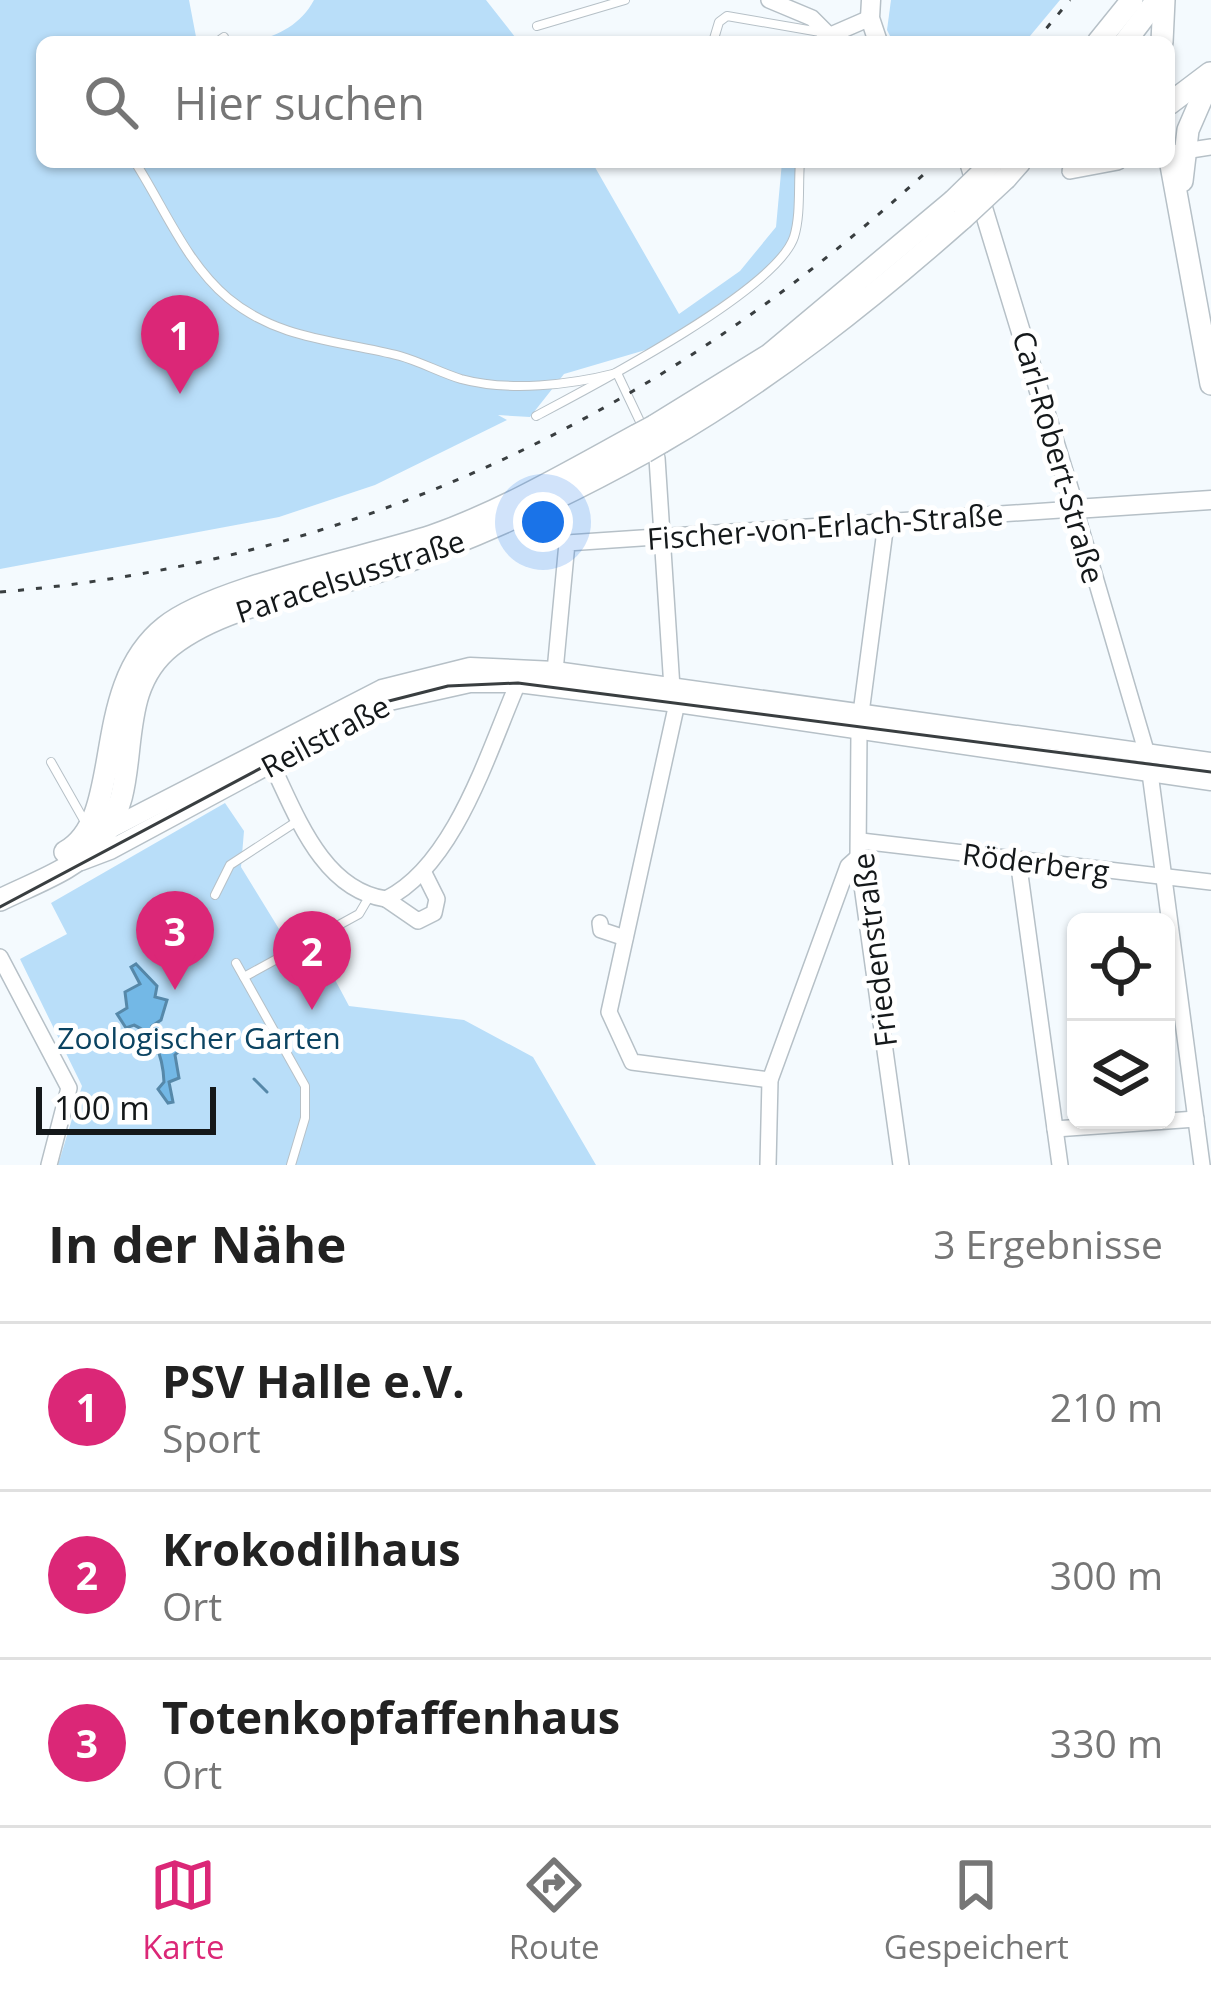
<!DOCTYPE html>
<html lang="de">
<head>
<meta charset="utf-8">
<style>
	:root { --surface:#fff; --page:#f2f2f2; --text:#222; --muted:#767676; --line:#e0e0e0; --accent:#db2777 }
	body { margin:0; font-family:"Open Sans",sans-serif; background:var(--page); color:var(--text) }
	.controls { position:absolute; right:36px; bottom:36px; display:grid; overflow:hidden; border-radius:18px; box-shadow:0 3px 9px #0004 }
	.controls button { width:108px; height:108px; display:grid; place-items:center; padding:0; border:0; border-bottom:3px solid var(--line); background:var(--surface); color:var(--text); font:60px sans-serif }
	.scale { position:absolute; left:36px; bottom:30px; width:180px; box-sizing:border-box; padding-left:12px; border:6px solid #14181a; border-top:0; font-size:33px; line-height:42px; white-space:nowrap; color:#14181a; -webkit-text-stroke:9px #fff; paint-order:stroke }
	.you { position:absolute; left:543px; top:522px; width:42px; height:42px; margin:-30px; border:9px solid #fff; border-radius:50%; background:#1a73e8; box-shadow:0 0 0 18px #1a73e833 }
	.badge { display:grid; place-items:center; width:78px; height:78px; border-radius:50%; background:var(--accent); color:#fff; font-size:39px; font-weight:700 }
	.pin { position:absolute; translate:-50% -99px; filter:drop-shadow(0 3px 6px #0008) }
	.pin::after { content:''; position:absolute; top:63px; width:42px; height:36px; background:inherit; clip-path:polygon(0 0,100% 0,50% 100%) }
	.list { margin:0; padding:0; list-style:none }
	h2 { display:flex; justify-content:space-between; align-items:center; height:156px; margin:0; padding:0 48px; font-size:51px }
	h2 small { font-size:39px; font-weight:400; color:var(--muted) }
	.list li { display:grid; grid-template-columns:78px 1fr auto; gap:36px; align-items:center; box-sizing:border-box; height:168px; padding:0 48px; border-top:3px solid var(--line) }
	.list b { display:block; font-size:45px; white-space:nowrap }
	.list p { margin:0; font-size:39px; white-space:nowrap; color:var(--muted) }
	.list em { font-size:39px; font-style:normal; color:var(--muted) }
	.icon { flex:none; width:66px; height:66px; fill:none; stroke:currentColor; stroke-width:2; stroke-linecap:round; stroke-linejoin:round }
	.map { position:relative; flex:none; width:1211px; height:1165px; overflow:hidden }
	.search { position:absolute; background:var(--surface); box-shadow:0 3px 9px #0004; left:36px; right:36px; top:36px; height:132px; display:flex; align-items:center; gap:30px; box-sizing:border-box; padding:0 42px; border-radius:18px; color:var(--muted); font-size:45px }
	.sheet { height:660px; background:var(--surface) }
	nav { display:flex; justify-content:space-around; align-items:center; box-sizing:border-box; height:168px; border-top:3px solid var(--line); background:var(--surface); font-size:33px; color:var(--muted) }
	nav a { display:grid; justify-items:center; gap:6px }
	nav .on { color:var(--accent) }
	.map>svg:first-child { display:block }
	.green { fill:#b9def9 }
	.water { fill:#73b8e6; stroke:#5688a9; stroke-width:3 }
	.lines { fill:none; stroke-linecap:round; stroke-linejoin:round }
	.stream { stroke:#5688a9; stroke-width:3 }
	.service-casing { stroke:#b6c0c7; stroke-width:10 }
	.minor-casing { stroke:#b6c0c7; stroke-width:18 }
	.tertiary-casing { stroke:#b6c0c7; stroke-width:21 }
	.secondary-casing { stroke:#b6c0c7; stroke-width:24 }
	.service { stroke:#fff; stroke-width:8 }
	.minor { stroke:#fff; stroke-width:15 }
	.tertiary { stroke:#fff; stroke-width:18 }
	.secondary { stroke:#fff; stroke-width:21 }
	.tram { stroke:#393e40; stroke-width:3 }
	.rail { stroke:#393e40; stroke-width:3; stroke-dasharray:6 12; stroke-linecap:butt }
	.secondary-bridge-casing { stroke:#b6c0c7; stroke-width:24; stroke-linecap:butt }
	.secondary-bridge { stroke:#fff; stroke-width:21 }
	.labels { text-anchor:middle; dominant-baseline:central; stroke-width:10; stroke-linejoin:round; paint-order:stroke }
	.street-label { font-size:30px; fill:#14181a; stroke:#fff }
	.park-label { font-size:30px; fill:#0b4361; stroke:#fff }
</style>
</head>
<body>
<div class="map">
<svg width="1211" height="1165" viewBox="0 0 1211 1165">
	<rect width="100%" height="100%" fill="#f4fafe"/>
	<g class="green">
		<polygon points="0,0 189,0 197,42 42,42 42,162 592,162 679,314 740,271 776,227 782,162 800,162 794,239 767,270 659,346 564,374 530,417 498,415 507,420 375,485 279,517 0,569"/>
		<path d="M314,0H486L519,42H247C275,38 300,26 314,0Z"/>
		<polygon points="891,0 1060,0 1025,42 893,42 887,30"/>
		<polygon points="225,803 244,831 241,867 295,955 316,944 349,1006 464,1020 533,1057 596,1165 58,1165 82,1086 20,959 67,934 51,903"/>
	</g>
	<path class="water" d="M136,964L157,986L155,997L167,1000L161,1020L152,1026L156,1041L183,1047L175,1055L179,1078L169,1082L173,1102L168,1103L158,1089L164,1082C163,1059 157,1035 134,1025L126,1028L117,1014L127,1008L125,992L140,984L131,967Z"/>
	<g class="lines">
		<polyline class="stream" points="254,1079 267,1092"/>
		<defs>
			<g id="service">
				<polyline points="537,26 625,0"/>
				<polyline points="217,42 224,37"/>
				<polyline points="713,42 719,22 727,16 820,32"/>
				<path d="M135,162C164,207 186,263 228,298C280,341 339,340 400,356C421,362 441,373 461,379C509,392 570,385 617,373"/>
				<polyline points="617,373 644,430"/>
				<path d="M536,416C589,388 776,291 794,237C801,215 798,185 800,162"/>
				<polyline points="51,762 85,822"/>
				<polyline points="215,895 230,865 299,820"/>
				<polyline points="236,963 305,1086 305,1118 291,1165"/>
				<polyline points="244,977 359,914 369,897"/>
			</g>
			<g id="minor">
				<polyline points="769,0 812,18 827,33"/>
				<polyline points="824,38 870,18"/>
				<polyline points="1178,152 1211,147"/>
				<polyline points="1070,171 1118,162"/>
				<polyline points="657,458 672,688"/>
				<polyline points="555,671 567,543 1075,509 1147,754"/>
				<polyline points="677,703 609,1012 632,1062 770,1080"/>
				<polyline points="861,713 886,523"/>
				<polyline points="859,733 858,857 901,1165"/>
				<path d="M271,763C296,814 322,890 386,899"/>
				<polyline points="1150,773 1202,1165"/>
				<polyline points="861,841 1211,882"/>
				<polyline points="1018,860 1060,1165"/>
				<path d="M386,899C455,865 488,752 518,683"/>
				<polyline points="386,899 418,921 434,913 437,899 424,873"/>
				<polyline points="600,923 601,930 625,938"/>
				<polyline points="0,957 69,1088 49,1165"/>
				<polyline points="1055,1129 1196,1119"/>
				<polyline points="768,1165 770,1080 848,866 858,857"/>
			</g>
			<g id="tertiary">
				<polyline points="871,0 870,18 878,42"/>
				<polyline points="969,162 1075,509 1211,500"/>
				<polyline points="100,834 382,689 470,667 555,671 1211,762"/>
				<polyline points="81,861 110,850 385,702 470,683 518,683 677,703 1211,781"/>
			</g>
			<g id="secondary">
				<polyline points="1098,42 1132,0"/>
				<polyline points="1125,42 1157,0"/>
				<polyline points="1162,42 1164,0"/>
				<polyline points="1169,104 1210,73"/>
				<polyline points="1169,154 1211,384"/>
				<polyline points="1006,178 1020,162"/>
				<polyline points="1182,181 1188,130 1211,77"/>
				<polyline points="654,426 769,355 953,201"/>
				<path d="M662,442C771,379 868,302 962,219"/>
				<path d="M65,852C127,818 88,688 165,627C213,588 365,558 432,536C503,511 571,471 637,435"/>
				<path d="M0,900C34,883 77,869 101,839C147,783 108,696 171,646C229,601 318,593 386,569C476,538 562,498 645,452"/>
			</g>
		</defs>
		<use href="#service" class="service-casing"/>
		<use href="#minor" class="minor-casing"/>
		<use href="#tertiary" class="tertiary-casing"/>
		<use href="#secondary" class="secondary-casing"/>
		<use href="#service" class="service"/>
		<use href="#minor" class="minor"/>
		<use href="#tertiary" class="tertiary"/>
		<use href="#secondary" class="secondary"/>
		<polyline class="tram" points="0,907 385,702 448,686 518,683 1211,772"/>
		<g class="rail">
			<polyline points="1035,42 1070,0"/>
			<path d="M0,592C363,562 672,409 937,162"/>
		</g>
		<defs>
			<g id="secondary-bridge">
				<polyline points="953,201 993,162"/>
				<polyline points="962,219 1006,178"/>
				<polyline points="637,435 654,426"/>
				<polyline points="645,452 662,442"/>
			</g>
		</defs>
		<use href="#secondary-bridge" class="secondary-bridge-casing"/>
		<use href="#secondary-bridge" class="secondary-bridge"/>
	</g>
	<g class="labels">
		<g class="street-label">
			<text transform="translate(1059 457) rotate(74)">Carl-Robert-Straße</text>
			<text transform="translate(825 526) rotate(-4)">Fischer-von-Erlach-Straße</text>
			<text transform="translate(350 576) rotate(-18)">Paracelsusstraße</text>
			<text transform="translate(325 736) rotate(-28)">Reilstraße</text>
			<text transform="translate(1036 862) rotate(7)">Röderberg</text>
			<text transform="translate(874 950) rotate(-97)">Friedenstraße</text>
		</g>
		<g class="park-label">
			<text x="199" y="1037">Zoologischer Garten</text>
		</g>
	</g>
</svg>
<div class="controls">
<button><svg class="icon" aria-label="locate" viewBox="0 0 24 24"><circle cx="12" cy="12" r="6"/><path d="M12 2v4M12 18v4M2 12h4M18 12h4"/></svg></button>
<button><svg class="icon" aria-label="layers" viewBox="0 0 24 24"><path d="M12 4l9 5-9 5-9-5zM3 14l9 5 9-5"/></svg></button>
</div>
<div class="scale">100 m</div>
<div class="you"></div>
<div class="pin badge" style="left:180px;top:394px">1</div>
<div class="pin badge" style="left:312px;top:1010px">2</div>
<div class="pin badge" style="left:175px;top:990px">3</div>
<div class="search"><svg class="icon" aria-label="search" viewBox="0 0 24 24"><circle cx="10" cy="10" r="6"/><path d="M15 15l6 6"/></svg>Hier suchen</div>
</div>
<section class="sheet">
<h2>In der Nähe<small>3 Ergebnisse</small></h2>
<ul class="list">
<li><span class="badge">1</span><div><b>PSV Halle e.V.</b><p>Sport</p></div><em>210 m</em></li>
<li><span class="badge">2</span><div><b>Krokodilhaus</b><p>Ort</p></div><em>300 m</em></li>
<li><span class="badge">3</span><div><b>Totenkopfaffenhaus</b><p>Ort</p></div><em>330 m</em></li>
</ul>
</section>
<nav>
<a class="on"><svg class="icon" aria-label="map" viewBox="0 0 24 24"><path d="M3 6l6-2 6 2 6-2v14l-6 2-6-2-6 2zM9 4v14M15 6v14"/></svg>Karte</a>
<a><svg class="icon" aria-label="directions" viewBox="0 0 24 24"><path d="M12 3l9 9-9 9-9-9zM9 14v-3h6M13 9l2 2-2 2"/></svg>Route</a>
<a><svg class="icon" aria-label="saved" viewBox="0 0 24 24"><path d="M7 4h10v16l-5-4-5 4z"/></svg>Gespeichert</a>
</nav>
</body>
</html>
